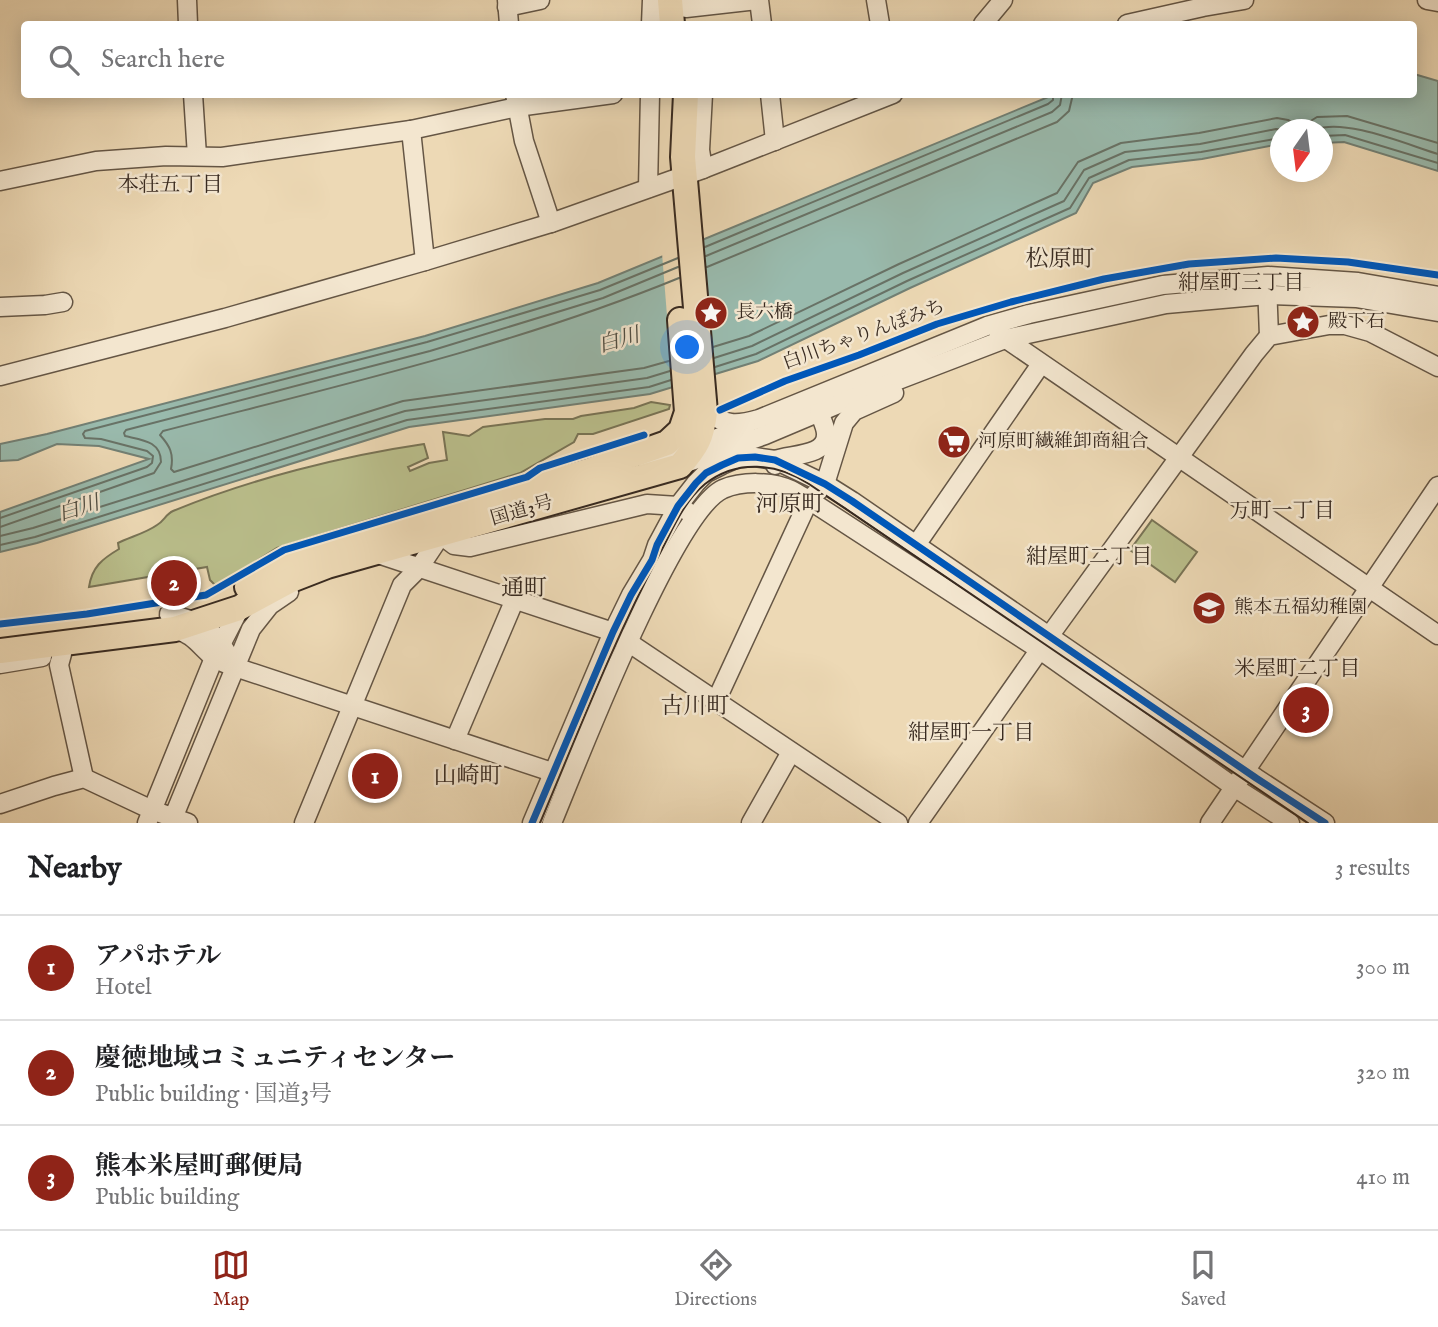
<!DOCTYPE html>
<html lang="en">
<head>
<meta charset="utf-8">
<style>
	:root { --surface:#fff; --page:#f6f6f6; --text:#202124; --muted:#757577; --line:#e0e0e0; --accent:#8f2418 }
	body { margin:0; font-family:"IM FELL English","Noto Serif JP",serif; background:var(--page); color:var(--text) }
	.compass { position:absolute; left:1270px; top:119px; width:63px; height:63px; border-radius:50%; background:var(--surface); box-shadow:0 4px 18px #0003; rotate:194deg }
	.you { position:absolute; left:688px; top:348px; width:24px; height:24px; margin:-18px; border:5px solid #fff; border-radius:50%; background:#1a73e8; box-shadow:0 0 0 10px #1a73e833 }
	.badge { display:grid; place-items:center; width:46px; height:46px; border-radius:50%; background:var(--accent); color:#fff; font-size:23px; font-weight:700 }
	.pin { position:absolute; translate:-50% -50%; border:4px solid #fff; box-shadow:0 2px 7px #0006 }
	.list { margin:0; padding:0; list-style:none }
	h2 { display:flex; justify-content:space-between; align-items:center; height:91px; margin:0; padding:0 28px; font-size:30px }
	h2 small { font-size:23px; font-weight:400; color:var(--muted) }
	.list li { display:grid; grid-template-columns:46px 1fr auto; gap:21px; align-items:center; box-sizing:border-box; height:105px; padding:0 28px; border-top:2px solid var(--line) }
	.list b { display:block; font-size:26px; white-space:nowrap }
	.list p { margin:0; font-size:23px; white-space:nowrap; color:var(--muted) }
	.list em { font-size:23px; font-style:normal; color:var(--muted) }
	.icon { flex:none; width:38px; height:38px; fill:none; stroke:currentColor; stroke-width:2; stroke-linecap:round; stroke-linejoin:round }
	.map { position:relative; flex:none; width:1438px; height:823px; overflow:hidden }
	.search { position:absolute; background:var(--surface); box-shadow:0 4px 18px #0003; left:21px; right:21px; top:21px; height:77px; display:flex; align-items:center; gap:18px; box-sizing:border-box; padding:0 24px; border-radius:7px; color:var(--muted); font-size:26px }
	.sheet { height:406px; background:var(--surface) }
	nav { display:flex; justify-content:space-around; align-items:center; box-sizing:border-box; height:98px; border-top:2px solid var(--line); background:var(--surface); font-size:19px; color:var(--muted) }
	nav a { display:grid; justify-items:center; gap:4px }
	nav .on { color:var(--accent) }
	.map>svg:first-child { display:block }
	.green { fill:#babf8c; stroke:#797456; stroke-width:2 }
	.water { fill:#99baad; stroke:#728075; stroke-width:2 }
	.pier { fill:#edd9b5 }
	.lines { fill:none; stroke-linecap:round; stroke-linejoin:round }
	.shore { stroke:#687266; stroke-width:2 }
	.minor-casing { stroke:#655645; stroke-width:21 }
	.highway-casing { stroke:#382a20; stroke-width:28 }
	.minor { stroke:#f3e6cf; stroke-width:18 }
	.highway { stroke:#edd9b5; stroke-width:24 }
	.tram { stroke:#382a20; stroke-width:2 }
	.cycleway-casing { stroke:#f3e6cf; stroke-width:11 }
	.cycleway { stroke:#0057b8; stroke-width:7 }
	.labels { text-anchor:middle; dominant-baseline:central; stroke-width:5; stroke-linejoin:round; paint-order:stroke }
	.poi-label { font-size:19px; fill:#382a20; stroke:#f3e6cf; text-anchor:start }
	.street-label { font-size:19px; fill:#382a20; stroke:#f3e6cf }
	.neighbourhood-label { font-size:21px; fill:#382a20; stroke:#f3e6cf }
	.water-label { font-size:21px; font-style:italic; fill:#504e43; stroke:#f3e6cf }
	.quarter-label { font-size:23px; fill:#382a20; stroke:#f3e6cf }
</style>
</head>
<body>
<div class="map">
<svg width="1438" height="823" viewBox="0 0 1438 823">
	<rect width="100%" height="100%" fill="#edd9b5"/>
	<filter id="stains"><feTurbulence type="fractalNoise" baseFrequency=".00286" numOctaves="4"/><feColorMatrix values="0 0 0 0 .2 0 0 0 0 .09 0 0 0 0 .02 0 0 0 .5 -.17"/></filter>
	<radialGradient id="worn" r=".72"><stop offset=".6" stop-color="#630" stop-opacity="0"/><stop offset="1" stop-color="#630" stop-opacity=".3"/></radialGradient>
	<g class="green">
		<path d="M651,402L670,405L669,409L593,434H578L574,442L520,473L277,548L216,586L210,580L207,567L89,587C92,567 102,559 119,549L118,543C130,537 146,533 157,525C164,521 166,514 173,511C250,479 342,456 424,444L428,458L408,467L410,471L429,463L447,460L443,432L469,436L483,427L545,419H573L581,416L634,408Z"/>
		<polygon points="1152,520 1197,552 1175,582 1130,550"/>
	</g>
	<polygon class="water" points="1414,74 1438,81 1438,171 1344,142 1323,143 1322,130 1280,130 1280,144 1202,159 1132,167 1093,183 1076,213 910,288 758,361 650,394 409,427 37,543 0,552 0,512 149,459 99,446 57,444 18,460 0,461 0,444 47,434 425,336 598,283 1053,95 1414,94"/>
	<polygon class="pier" points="700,238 713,378 673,391 662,253"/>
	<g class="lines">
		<g class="shore">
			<path d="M1315,130C1343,117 1408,145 1438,154"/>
			<polyline points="1322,136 1345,135 1438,163"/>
			<polyline points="705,247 1048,104 1053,100 1053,94"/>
			<polyline points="706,256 1052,112 1060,105 1062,94"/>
			<polyline points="707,267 1057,122 1069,111 1073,94"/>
			<polyline points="713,347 749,336 899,264 1057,193 1078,162 1121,143 1199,133 1277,118 1288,120 1301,127 1317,117 1347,116 1438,143"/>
			<polyline points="714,358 752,346 903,273 1064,201 1084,170 1125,152 1200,144 1276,129 1284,130"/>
			<path d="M669,361L644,368L403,401L174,472L171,469C174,454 170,446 160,435L163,431C337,386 513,346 679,278"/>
			<polyline points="715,367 756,354 907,281 1070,208 1089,178 1129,160 1201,152 1280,138"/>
			<polyline points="0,518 147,467 152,463 153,456 147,451 101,439 85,438 83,434 85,431 427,342 600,290 678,258"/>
			<path d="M0,527L154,473L161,462C161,441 142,440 125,436L124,433L126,430L430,351L603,298L678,267"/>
			<polyline points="0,536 33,528 405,411 647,378 670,371"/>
			<polyline points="0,545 35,537 407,420 649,387 671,380"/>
		</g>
		<defs>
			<g id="minor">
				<polyline points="187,0 188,24"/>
				<polyline points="507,0 509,24"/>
				<polyline points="759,0 762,24"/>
				<polyline points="876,0 880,24"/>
				<polyline points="1427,0 1438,2"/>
				<polyline points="507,7 540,0"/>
				<polyline points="686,8 757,0"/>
				<polyline points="651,24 652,0"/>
				<polyline points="983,24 1003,0"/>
				<polyline points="1127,24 1203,7 1244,0"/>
				<polyline points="193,94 197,156"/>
				<polyline points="515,94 524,141 551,223"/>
				<polyline points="703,94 700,150 703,169 893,94"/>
				<polyline points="770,94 775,141"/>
				<polyline points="411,130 425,261"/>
				<polyline points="0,181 96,161 166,156 222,157 411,130 517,107 613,94"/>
				<polyline points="648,188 650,94"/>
				<polyline points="1267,284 1269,336"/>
				<polyline points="0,307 45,305 63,302"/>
				<polyline points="999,334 1438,635"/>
				<polyline points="0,376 225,318 425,261 551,223 703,169"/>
				<path d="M705,412C727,425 734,426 759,419L987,326L1029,314L1163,285L1268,276L1358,282L1438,296"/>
				<polyline points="647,461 676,454 746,427"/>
				<polyline points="680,465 765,435 867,392 1005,339 1166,304 1267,295 1356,298 1438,312"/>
				<path d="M775,465V460C790,454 827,457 826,434C826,427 821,418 819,412"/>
				<polyline points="916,545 1041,364"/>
				<polyline points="375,553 613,632 898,823"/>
				<path d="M169,614C198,621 211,625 227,653"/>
				<path d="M175,629C193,634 199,645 213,657C219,662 228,664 235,667L564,776"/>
				<polyline points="61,642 62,654 59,665 84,778"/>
				<polyline points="0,664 42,657"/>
				<polyline points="716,701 809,500 825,484 844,423 854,411 894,393"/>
				<polyline points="455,740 515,599"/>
				<polyline points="0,804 54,786 84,778 152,810 188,823"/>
				<polyline points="147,823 214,658 243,602"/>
				<polyline points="171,823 251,629 270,605 289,592"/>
				<polyline points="304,823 402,585 419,568 441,535 454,545 470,547 647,504 678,506 687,511"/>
				<polyline points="532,823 613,632 631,595 652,560 657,545 678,506 696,483 706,473 722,465 738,458 755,457 775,460 825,484 852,501 1256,778 1325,823"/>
				<path d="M552,823C577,763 673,512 723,489C742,481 772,481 791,490C797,493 803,497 809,500L1040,650L1234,787L1290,823"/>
				<polyline points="751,823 791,752"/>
				<polyline points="918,823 1050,635 1254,354 1269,336 1329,325 1345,325 1370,332 1438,367"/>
				<polyline points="1210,823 1438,486"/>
			</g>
			<g id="highway">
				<polyline points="670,0 672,24"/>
				<polyline points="247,587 281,566 319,550 588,471 667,443 681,430 687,412 680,320"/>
				<path d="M0,651L175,629L239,608L291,580L327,566L680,466C697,446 702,438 705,412L683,157L686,94"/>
			</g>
		</defs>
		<use href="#minor" class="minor-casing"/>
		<use href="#highway" class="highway-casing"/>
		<use href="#minor" class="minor"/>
		<use href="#highway" class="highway"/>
		<path class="tram" d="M540,823C578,733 613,642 659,555C672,531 683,502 705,484C737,459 777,463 809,484L1308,823"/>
		<defs>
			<g id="cycleway">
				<polyline points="720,410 785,381 859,355 937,324 1011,302 1104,279 1189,264 1276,258 1348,262 1438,275"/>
				<polyline points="0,624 87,614 206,595 284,550 527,477 540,468 644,435"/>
				<polyline points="532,823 613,632 631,595 652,560 657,545 678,506 696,483 706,473 722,465 738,458 755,457 775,460 825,484 852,501 1256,778 1325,823"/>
			</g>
		</defs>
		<use href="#cycleway" class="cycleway-casing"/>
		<use href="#cycleway" class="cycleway"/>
	</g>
	<defs>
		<symbol id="sight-disc" viewBox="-11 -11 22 22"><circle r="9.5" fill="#8f2418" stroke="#f3e6cf"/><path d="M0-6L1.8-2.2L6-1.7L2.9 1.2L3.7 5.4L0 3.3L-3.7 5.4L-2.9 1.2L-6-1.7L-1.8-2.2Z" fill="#fff"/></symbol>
		<symbol id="supermarket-disc" viewBox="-11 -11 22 22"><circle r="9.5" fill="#8f2418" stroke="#f3e6cf"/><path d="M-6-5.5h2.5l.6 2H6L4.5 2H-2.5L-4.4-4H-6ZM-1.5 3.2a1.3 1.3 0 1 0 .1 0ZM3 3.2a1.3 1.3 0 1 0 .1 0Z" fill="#fff"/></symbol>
		<symbol id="school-disc" viewBox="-11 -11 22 22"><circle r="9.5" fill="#8f2418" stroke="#f3e6cf"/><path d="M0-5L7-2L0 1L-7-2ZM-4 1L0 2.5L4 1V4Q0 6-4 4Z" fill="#fff"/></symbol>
	</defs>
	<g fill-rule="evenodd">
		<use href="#sight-disc" x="692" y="294" width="38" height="38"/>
		<use href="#sight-disc" x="1284" y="303" width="38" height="38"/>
		<use href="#supermarket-disc" x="935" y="423" width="38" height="38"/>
		<use href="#school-disc" x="1190" y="589" width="38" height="38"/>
	</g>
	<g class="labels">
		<g class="poi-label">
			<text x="736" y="313">長六橋</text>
			<text x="1328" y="322">殿下石</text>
			<text x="978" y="442">河原町繊維卸商組合</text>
			<text x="1234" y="608">熊本五福幼稚園</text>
		</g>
		<g class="street-label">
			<text transform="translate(864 335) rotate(-20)">白川ちゃりんぽみち</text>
			<text transform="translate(522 511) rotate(-16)">国道3号</text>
		</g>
		<g class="neighbourhood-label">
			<text x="170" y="185">本荘五丁目</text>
			<text x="1241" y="283">紺屋町三丁目</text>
			<text x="1282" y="511">万町一丁目</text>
			<text x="1089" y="557">紺屋町二丁目</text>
			<text x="1297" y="669">米屋町二丁目</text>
			<text x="971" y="733">紺屋町一丁目</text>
		</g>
		<g class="water-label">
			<text transform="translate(619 341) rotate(-16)">白川</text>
			<text transform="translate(79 509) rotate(-17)">白川</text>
		</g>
		<g class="quarter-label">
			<text x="1060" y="259">松原町</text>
			<text x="790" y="504">河原町</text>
			<text x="524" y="588">通町</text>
			<text x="695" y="706">古川町</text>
			<text x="468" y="776">山崎町</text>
		</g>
	</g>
	<rect width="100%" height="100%" filter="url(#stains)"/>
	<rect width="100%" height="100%" fill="url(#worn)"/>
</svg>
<svg class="compass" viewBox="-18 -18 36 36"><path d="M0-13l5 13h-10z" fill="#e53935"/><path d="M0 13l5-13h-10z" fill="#757577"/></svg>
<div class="you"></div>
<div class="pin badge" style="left:375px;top:776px">1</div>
<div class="pin badge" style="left:174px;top:583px">2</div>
<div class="pin badge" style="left:1306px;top:710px">3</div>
<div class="search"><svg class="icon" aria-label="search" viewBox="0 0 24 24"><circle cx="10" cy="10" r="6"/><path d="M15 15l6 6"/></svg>Search here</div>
</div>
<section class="sheet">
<h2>Nearby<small>3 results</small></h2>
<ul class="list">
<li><span class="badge">1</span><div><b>アパホテル</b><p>Hotel</p></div><em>300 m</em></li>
<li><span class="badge">2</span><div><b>慶徳地域コミュニティセンター</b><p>Public building · 国道3号</p></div><em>320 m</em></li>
<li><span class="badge">3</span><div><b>熊本米屋町郵便局</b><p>Public building</p></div><em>410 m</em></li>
</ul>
</section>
<nav>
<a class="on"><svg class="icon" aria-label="map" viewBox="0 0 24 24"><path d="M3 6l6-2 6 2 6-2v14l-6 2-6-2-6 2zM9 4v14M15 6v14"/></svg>Map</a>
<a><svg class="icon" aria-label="directions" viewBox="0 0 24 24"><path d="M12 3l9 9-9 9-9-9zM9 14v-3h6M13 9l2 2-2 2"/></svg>Directions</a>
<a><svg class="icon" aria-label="saved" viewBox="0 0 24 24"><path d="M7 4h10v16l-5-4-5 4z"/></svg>Saved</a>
</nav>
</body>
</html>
